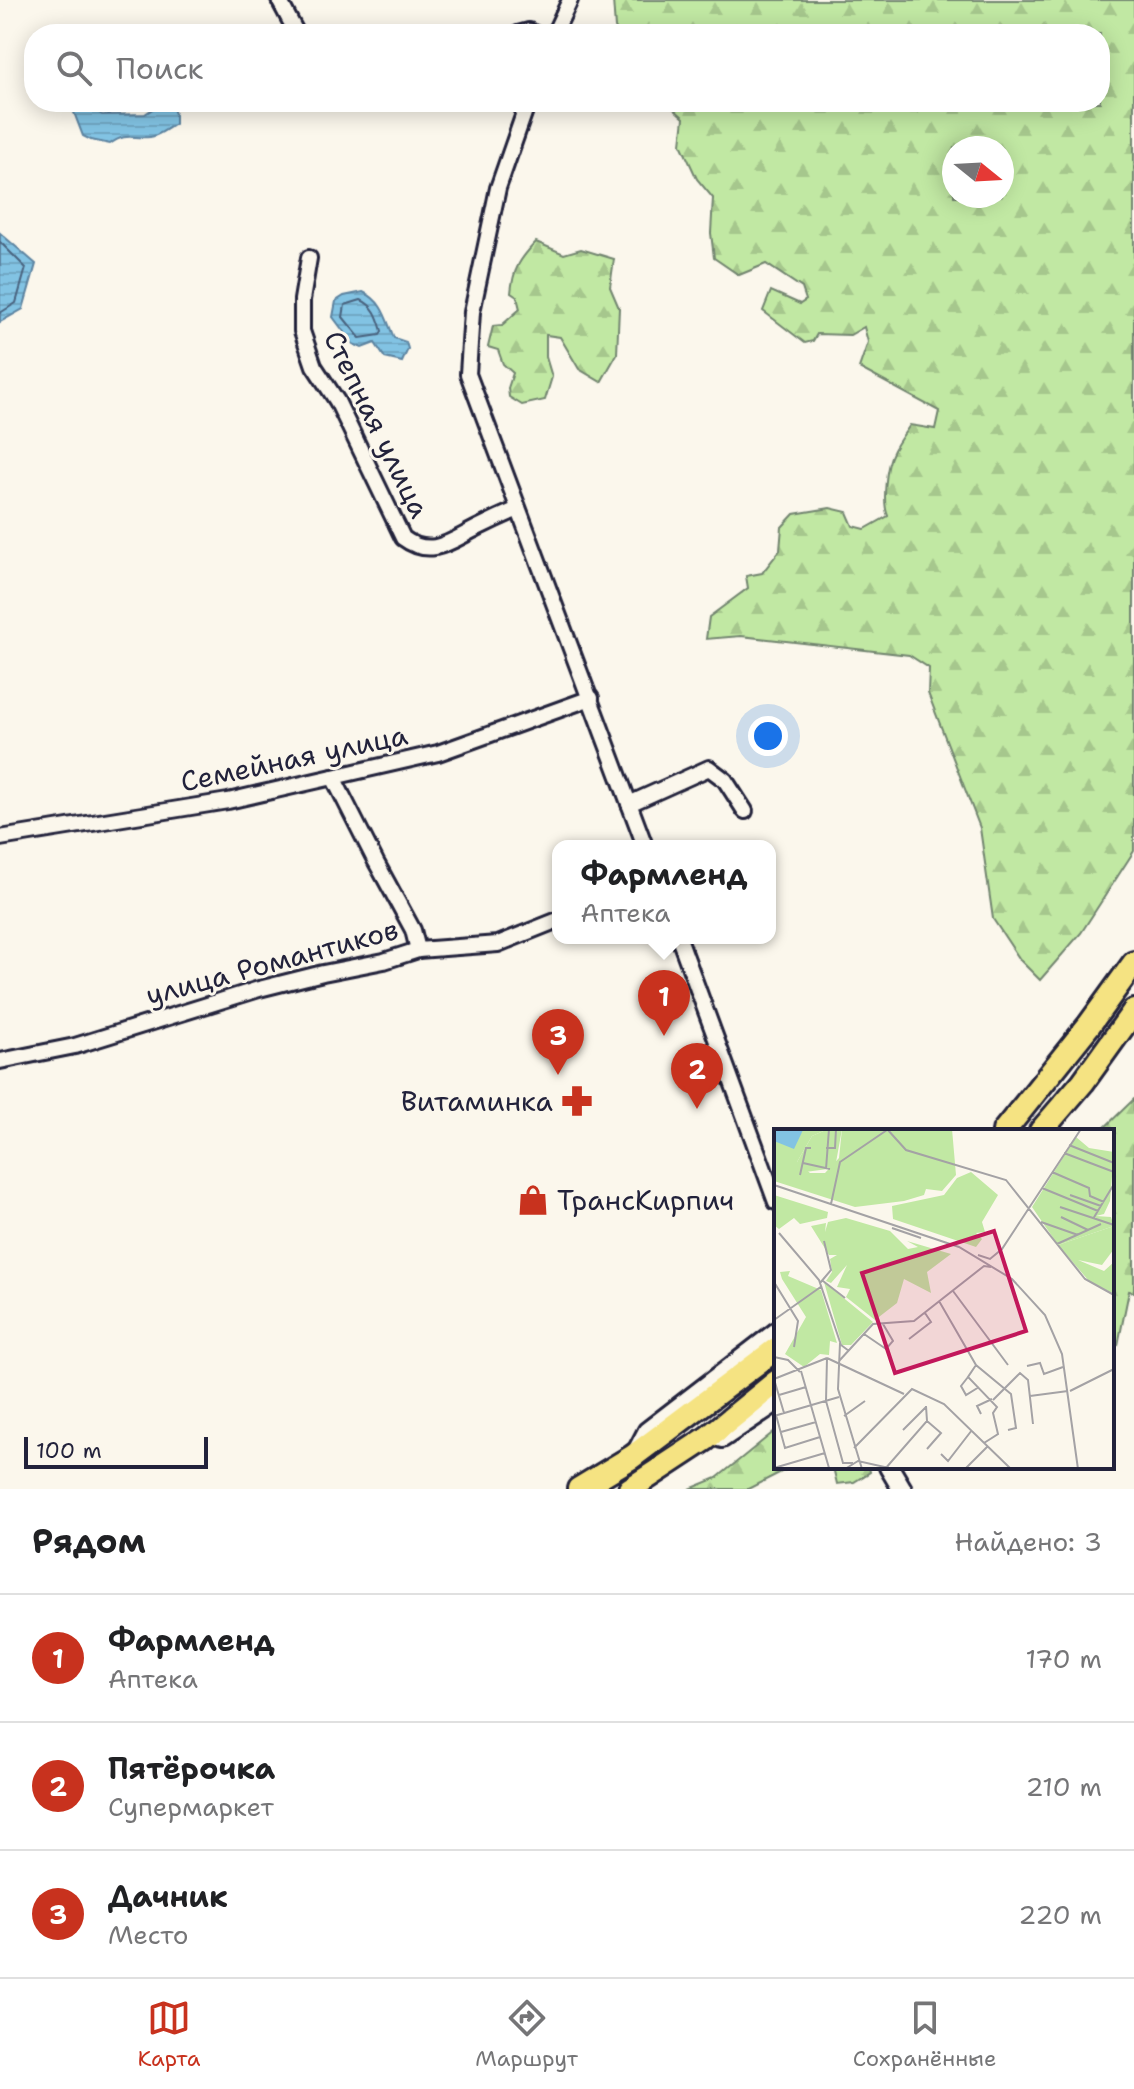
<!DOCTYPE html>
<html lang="ru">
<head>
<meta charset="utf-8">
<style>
	:root { --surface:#fff; --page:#f6f6f6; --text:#202124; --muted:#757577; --line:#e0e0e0; --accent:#c8321e }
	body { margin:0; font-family:"Shantell Sans",sans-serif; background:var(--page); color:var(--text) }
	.compass { position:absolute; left:942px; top:136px; width:72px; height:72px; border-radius:50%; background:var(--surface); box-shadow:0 4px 20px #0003; rotate:108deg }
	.scale { position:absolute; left:24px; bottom:20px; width:184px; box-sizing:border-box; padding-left:8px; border:4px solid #22223b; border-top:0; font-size:22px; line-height:28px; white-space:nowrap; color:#22223b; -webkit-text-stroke:6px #fbf7ec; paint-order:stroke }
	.you { position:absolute; left:768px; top:736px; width:28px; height:28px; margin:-20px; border:6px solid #fff; border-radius:50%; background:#1a73e8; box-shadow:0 0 0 12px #1a73e833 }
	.badge { display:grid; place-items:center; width:52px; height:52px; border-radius:50%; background:var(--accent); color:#fff; font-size:26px; font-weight:700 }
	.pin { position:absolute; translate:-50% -66px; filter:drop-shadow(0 2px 4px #0008) }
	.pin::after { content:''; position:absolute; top:42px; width:28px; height:24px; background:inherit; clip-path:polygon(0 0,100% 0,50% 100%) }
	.popup { position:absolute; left:552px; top:840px; width:224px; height:104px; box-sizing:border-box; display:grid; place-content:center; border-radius:16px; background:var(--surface); filter:drop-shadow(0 2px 6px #0005); font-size:26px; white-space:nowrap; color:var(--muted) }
	.popup b { font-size:30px; color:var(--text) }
	.popup::after { content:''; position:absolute; left:50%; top:100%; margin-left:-16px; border:16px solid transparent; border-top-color:var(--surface) }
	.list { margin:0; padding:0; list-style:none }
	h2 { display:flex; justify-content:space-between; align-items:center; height:104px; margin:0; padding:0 32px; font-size:34px }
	h2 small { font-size:26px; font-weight:400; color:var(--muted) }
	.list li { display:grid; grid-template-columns:52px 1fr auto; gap:24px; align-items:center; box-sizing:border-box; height:128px; padding:0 32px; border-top:2px solid var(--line) }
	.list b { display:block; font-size:30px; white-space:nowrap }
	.list p { margin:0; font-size:26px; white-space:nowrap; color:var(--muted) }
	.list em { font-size:26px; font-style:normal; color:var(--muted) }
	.icon { flex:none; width:44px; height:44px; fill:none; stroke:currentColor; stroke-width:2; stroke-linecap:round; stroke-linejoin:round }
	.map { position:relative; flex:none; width:1134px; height:1489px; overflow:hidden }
	.search { position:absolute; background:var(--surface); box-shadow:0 4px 20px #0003; left:24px; right:24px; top:24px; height:88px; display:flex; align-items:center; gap:20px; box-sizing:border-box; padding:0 28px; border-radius:32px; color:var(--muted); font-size:30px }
	.sheet { height:488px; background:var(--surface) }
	nav { display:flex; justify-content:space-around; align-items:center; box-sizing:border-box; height:112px; border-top:2px solid var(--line); background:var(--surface); font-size:22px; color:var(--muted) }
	nav a { display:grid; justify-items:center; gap:4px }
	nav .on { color:var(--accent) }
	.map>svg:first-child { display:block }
	.forest { fill:url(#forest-firs); stroke:#72856f; stroke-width:2; fill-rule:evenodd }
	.water { fill:url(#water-rules); stroke:#5c83a0; stroke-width:2 }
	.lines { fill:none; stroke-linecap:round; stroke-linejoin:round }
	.shore { stroke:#48627e; stroke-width:2 }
	.minor-casing { stroke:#22223b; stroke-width:20 }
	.tertiary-casing { stroke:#22223b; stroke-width:24 }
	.primary-casing { stroke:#22223b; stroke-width:28 }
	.minor { stroke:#fbf7ec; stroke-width:14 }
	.tertiary { stroke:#fbf7ec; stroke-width:18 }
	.primary { stroke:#f5e382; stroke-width:22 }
	.labels { text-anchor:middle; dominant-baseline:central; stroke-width:6; stroke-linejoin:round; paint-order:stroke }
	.street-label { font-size:28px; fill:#22223b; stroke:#fbf7ec }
	.poi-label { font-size:28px; fill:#22223b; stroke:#fbf7ec; text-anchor:end }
	.inset-road { fill:none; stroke:#a4a2a5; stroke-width:2 }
	.view { fill:#c2185b; fill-opacity:0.15; stroke:#c2185b; stroke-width:4 }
	.inset-edge { fill:none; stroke:#22223b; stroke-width:4 }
</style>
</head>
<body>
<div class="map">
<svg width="1134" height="1489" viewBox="0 0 1134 1489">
	<defs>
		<pattern id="forest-firs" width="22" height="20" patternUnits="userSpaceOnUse" patternTransform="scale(2)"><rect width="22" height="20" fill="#c1e8a3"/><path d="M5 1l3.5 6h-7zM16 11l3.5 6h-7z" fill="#a6c78d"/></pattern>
		<pattern id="water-rules" width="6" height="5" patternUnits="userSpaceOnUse" patternTransform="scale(2)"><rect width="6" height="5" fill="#82c3e3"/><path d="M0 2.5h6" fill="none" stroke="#70a7c4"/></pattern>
	</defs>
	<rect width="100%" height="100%" fill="#fbf7ec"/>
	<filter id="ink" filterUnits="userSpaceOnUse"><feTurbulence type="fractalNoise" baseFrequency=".0125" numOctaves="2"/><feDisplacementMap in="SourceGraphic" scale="16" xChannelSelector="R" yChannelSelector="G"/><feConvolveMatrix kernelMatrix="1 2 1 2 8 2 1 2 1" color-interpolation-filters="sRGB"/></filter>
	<g filter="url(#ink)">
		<g class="forest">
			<path d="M613,0H1134V851L1081,933L1040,980L1021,961L993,919L980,828L928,693L929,668L909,655L741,636L706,639L709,617L748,588L746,576L762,573L780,550L782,527L794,514L830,508L847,512L853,526L865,529L888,516C882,503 886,465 893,452C897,443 904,434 910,425L935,429L939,411L859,368L868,342L864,327L850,335L817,334L813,341L805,343L763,311L771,291L800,304L806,300L802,288L766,264L739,275L714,258L711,233L713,198L697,179L681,144L684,118L666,102H1100V34H619L615,28ZM1002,148V196H954V148Z"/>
			<path d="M536,242L564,254L581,249L614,259L610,287L619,308L617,354L601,382L579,369L560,337L546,335V357L552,377L545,400L522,405L509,397L508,388L513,373L503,364L498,350L488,347L493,326L502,325L520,309L517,297L511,293C513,269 520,259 536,242Z"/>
			<polygon points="1134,1099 1134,1292 1129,1291 1118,1345 1112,1344 1112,1131 1101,1131"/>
			<polygon points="776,1430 776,1467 791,1467 748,1489 690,1489 717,1478"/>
			<polygon points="833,1467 869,1467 870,1472 854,1482 837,1484"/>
		</g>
		<g class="water">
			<path d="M70,102H87L102,115L145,114L157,106L171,103L175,114V124C168,128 158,136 150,137C133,139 126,132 110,144L91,140L83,136Z"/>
			<polygon points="0,233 36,264 23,309 0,322"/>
			<path d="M363,292C383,301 386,319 394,338L406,342L408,349L402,362L385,358L375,343L362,348L353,344L333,317L336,301L344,296Z"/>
		</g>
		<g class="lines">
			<g class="shore">
				<polyline points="0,242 26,268 16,303 0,313"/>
				<path d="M361,300C375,306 378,318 382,331L380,335L360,338L343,317L345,305Z"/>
			</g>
			<defs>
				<g id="minor">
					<polyline points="279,0 297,34"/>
					<polyline points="518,34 529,31 535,34"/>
					<polyline points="554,34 570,0"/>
					<polyline points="528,102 498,188 472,312 468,374 645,846"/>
					<path d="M309,258L302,300V331L314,366L337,401L403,538C431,559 451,541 477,528C491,521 504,515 518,509"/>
					<polyline points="333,777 376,862 413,930 418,950"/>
					<polyline points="629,804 709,768 725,780 745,811"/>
					<polyline points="0,838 228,801 438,753 591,698"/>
					<polyline points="679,938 776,1202"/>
					<polyline points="0,1061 75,1046 259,989 323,973 384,961 418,950 498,944 558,920"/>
					<polyline points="635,1451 646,1430 776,1330"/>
				</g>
				<g id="tertiary">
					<polyline points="722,1438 776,1402"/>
					<polyline points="889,1467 902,1489"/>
				</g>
				<g id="primary">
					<polyline points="1004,1131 1089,1025 1134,963"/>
					<polyline points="1041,1131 1083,1082 1134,1011"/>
					<polyline points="579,1489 632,1457 776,1349"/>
					<polyline points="630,1489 706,1439 776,1382"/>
				</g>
			</defs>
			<use href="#minor" class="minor-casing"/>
			<use href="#tertiary" class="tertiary-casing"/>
			<use href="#primary" class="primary-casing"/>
			<use href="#minor" class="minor"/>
			<use href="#tertiary" class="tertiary"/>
			<use href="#primary" class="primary"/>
		</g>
	</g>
	<defs>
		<symbol id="pharmacy-bare" viewBox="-9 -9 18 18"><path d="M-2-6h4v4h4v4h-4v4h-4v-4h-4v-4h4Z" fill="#c8321e" stroke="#fbf7ec" stroke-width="2.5" paint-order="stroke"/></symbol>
		<symbol id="shop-bare" viewBox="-9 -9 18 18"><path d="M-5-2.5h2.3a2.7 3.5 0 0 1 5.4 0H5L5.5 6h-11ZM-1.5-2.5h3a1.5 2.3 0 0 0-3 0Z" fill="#c8321e" stroke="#fbf7ec" stroke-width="2.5" paint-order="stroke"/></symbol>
	</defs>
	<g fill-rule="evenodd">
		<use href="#pharmacy-bare" x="555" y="1079" width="44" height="44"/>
		<use href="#shop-bare" x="511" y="1178" width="44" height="44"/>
	</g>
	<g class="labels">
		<g class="street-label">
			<text transform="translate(377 424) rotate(64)">Степная улица</text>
			<text transform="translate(294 758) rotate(-12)">Семейная улица</text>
			<text transform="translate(272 962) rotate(-15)">улица Романтиков</text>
		</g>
		<g class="poi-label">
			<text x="553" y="1101">Витаминка</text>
			<text x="557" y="1200" text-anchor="start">ТрансКирпич</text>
		</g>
	</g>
	<g transform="translate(774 1129)">
		<rect width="340" height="340" fill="#fbf7ec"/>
		<path d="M0,0H54L38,7L23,33L36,44H51L65,29L68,0H178L182,46L168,62L152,60L150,66L130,72L81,78L0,52ZM197,43L224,66L208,93L211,103L202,104L208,110L202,118L119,90L118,77L170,66L183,49ZM0,66L54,83L53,89L26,95L20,89L5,100L0,96ZM72,89L116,102L134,120L144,118L133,112L177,125L153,143L157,164L130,150L123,174L101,191L72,168L76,160L63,158L73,136L57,154L52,152L58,143L56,130L63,126H55L37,97L52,94L51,103L54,93ZM340,97V120L328,136L304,131L330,142L340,133V165L315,152L284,116ZM16,142L14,147L47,161L63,214L56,212L55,226L46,225L30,238L11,225L32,188L8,150L6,143ZM50,153L99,193L77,216H68Z" fill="#c1e8a3"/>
		<path d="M54,0H68L61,39L24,44L23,33L38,7ZM302,8L315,19L340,23L336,72L330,85L322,87L337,88L340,97L284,116L258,78Z" fill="#c1e8a3"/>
		<path d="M0,0H29V1L20,20L0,12Z" fill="#82c3e3"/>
		<path class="inset-road" d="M113,0L132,21L232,51L311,150L340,166M295,16L340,34M52,19H61L62,0M290,24L340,43M29,34L56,40M52,40L55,0M278,43L315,59L316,67L330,73M26,46L32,19H37M0,56L185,118L238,150L271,186L288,225L304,340M268,59L324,82M296,66L327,77M57,75L66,33L113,1M286,78L340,96M287,88L314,101M319,90L340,55M267,93L304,106M118,99L147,109M5,104L45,151L67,216L75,222M283,115L327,95M204,126L216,130L228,120L307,0M49,152L71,169M0,153L24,192L20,218M46,154L57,141L50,112M179,162L234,236M165,172L202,236L237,265L242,299L234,301M0,191L48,157M0,193V218M90,205L112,220L119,212L109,195M135,210L157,193L151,184M66,214L64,260L88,340M0,228L14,231L26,243M53,229L52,272L69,334H79M53,229L130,265M65,232L99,195L140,192L210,137L217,138M202,236L194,248L223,278L219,284L224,305L210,314M253,237L266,234L270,245L289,238M27,242L55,339M194,248L187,257L192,266L205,258M0,250L53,229M0,250L10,284M296,262L340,240M5,266L32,258M256,267L294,262M219,271L246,244L254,251L259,295M207,285L203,277L218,270M2,286L11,319L46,308M0,287L65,268M70,287L91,272M153,292L167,304L153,320M129,301L152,278M7,303L42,293M80,319L138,260L170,275L237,340M167,325L174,332L198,301M0,339L51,324M71,340L84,332L115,339M111,340L153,292L152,277M191,340L213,318"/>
		<path class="view" d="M220,102L252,202L121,244L88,144Z"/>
		<rect width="340" height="340" class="inset-edge"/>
	</g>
</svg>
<svg class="compass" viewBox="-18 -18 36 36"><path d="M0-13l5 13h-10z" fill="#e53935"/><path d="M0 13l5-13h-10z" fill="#757577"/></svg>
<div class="scale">100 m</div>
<div class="you"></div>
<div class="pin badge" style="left:664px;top:1036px">1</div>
<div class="popup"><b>Фармленд</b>Аптека</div>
<div class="pin badge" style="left:697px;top:1109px">2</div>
<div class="pin badge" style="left:558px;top:1075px">3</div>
<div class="search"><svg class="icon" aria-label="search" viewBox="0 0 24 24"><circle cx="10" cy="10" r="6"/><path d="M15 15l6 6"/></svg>Поиск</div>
</div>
<section class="sheet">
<h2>Рядом<small>Найдено: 3</small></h2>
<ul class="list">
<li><span class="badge">1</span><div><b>Фармленд</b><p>Аптека</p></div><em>170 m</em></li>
<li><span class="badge">2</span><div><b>Пятёрочка</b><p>Супермаркет</p></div><em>210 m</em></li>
<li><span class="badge">3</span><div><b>Дачник</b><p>Место</p></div><em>220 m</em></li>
</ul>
</section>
<nav>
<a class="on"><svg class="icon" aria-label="map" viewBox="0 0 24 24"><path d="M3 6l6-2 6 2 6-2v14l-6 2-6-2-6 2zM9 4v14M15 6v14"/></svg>Карта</a>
<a><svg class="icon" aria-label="directions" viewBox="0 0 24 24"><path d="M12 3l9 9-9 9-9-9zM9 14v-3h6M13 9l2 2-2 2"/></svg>Маршрут</a>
<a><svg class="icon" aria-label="saved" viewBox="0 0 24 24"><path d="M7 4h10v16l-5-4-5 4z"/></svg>Сохранённые</a>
</nav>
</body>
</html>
